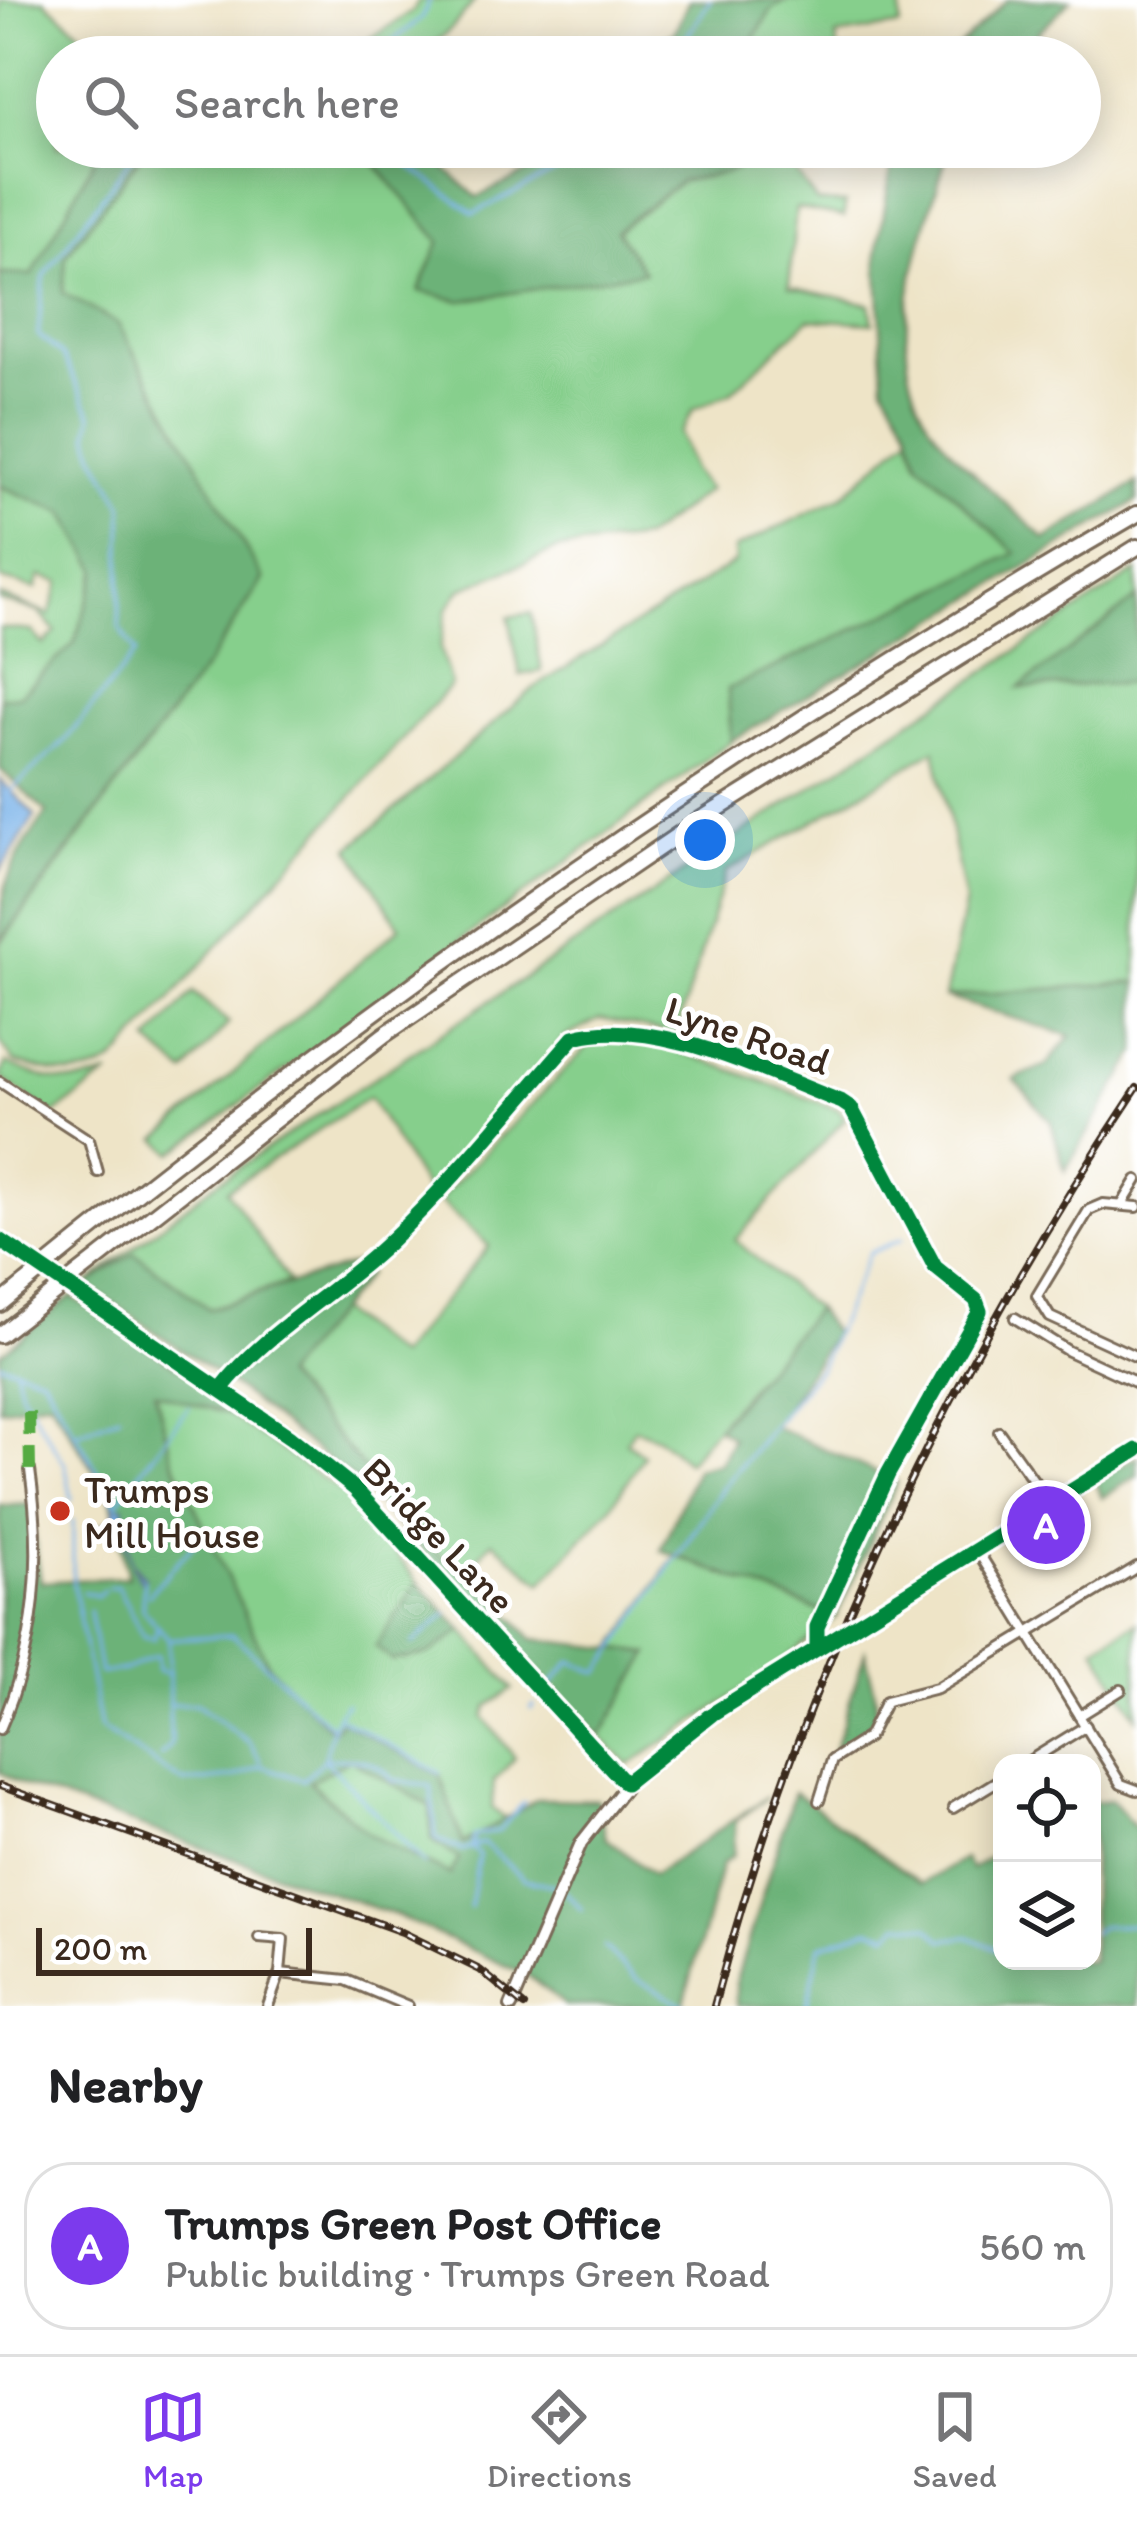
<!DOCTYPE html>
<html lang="en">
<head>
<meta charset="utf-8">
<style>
	:root { --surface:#fff; --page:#f2f2f2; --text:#202124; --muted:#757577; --line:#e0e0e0; --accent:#7c3aed }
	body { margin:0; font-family:Itim,sans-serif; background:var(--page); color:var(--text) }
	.controls { position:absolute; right:36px; bottom:36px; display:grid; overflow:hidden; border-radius:24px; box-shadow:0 6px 30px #0003 }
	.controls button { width:108px; height:108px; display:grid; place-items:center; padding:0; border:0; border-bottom:3px solid var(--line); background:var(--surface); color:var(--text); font:60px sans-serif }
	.scale { position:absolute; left:36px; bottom:30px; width:276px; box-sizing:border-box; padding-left:12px; border:6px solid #3b2a1e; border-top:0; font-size:33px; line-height:42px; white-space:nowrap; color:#3b2a1e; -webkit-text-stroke:9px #fff; paint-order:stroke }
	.you { position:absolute; left:705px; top:840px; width:42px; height:42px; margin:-30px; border:9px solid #fff; border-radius:50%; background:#1a73e8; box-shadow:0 0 0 18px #1a73e833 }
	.badge { display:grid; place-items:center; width:78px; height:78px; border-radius:50%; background:var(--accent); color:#fff; font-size:39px; font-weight:700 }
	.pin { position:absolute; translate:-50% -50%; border:6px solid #fff; box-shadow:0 3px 12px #0006 }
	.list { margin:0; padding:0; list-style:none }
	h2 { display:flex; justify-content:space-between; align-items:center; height:156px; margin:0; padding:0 48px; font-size:51px }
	h2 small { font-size:39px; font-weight:400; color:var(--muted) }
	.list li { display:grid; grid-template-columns:78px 1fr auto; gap:36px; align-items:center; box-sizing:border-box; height:168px; margin:0 24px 24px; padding:0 24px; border:3px solid var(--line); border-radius:48px }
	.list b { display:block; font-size:45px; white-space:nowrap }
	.list p { margin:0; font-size:39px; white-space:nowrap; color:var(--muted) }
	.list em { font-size:39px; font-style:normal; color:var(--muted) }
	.icon { flex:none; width:66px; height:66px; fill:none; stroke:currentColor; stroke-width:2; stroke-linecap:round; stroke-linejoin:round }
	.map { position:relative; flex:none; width:1137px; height:2006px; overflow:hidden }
	.search { position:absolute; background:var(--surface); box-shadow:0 6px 30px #0003; left:36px; right:36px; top:36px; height:132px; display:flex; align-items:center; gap:30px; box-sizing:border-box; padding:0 42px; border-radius:66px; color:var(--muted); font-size:45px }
	.sheet { height:348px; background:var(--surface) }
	nav { display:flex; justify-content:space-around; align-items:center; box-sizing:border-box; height:168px; border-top:3px solid var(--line); background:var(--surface); font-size:33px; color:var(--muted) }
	nav a { display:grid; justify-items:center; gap:6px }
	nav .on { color:var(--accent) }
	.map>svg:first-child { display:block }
	.green { fill:#86cf8c; stroke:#607c55; stroke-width:3 }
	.forest { fill:#6cb278; stroke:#546e4b; stroke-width:3; fill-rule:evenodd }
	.water { fill:#79b2e9; stroke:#5a6e84; stroke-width:3 }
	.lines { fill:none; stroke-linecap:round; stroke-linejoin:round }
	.stream { stroke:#79b2e9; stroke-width:3 }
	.street-casing { stroke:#7a6b59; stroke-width:14 }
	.secondary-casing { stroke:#7a6b59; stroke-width:16 }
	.highway-casing { stroke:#7a6b59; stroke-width:20 }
	.street { stroke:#fff; stroke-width:8 }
	.secondary { stroke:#fff; stroke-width:10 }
	.highway { stroke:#fff; stroke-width:14 }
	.rail-casing { stroke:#3b2a1e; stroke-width:8 }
	.rail { stroke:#fff; stroke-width:3; stroke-dasharray:9; stroke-linecap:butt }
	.secondary-bridge-casing { stroke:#7a6b59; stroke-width:16; stroke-linecap:butt }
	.secondary-bridge { stroke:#fff; stroke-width:10 }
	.quiet { stroke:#55ab43; stroke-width:12; stroke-dasharray:24 12; stroke-linecap:butt }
	.cycleway-casing { stroke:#fff; stroke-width:22 }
	.cycleway { stroke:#00873e; stroke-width:15 }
	.poi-dot { fill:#c8321e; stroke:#fff; stroke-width:4.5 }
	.labels { text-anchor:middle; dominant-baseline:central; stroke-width:10; stroke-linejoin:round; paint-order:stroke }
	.street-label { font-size:39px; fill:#3b2a1e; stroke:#fff }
	.poi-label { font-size:39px; fill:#3b2a1e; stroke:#fff; text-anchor:start }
</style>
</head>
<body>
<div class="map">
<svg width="1137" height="2006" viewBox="0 0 1137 2006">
	<rect width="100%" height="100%" fill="#fff"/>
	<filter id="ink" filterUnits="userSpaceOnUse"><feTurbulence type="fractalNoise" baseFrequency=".00833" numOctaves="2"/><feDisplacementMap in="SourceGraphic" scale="24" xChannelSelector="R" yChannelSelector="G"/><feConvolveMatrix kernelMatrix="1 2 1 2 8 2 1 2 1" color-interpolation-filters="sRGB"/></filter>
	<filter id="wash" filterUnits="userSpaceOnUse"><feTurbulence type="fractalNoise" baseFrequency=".004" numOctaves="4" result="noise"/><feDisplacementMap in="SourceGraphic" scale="48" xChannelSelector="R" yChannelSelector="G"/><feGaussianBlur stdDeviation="2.7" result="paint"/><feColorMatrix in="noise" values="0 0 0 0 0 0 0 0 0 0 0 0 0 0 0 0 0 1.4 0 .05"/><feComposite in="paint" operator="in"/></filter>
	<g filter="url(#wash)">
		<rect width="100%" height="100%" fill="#eee4c7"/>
		<g class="green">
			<polygon points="0,0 44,0 110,57 57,57 57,147 101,147 32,276 0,274"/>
			<path d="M419,0H475C431,59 412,57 342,57L413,11Z"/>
			<polygon points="787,0 902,0 900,26 836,36 839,57 743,57 772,9"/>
			<path d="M147,147H361L440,241L643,272L616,231L681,181L725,173L779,149L817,202L845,203L844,217L796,208L789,287L870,304L873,323L809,319L730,393L693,410L680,433L692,470L708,490L644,539L559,549L461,589L447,609L440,648L451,685L116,1060C81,1085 51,1072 14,1062L0,1042V944L207,665L263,580L118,324L63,293L66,256Z"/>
			<polygon points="911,434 918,461 1017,553 729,689 731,741 173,1153 158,1139 400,927 350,848 534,688 735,562 734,549 841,497"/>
			<polygon points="0,486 65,513 98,569 74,644 19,695 0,698 0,628 32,631 43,645 56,632 39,612 0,601 0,596 50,615 60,582 40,576 36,589 0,579"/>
			<polygon points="1137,571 1137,598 1021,687 1137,683 1137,982 945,997 965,902 935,750 726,872 676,1034 600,1019 567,1036 429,1196 369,1097 227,1190 289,1282 209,1309 134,1253 86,1285 214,1184"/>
			<polygon points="531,613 542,671 520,675 509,617"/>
			<polygon points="193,992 229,1023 185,1073 149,1042"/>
			<polygon points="594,1040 650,1040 838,1109 845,1119 735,1240 815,1309 687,1462 657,1437 635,1428 626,1442 644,1455 610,1508 542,1583 492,1541 469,1569 442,1558 283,1376 336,1309 397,1357 489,1246 438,1200"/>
			<path d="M6,1063C39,1078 74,1090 110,1074L52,1116L0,1077Z"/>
			<polygon points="155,1391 228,1414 350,1497 418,1582 376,1646 429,1654 463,1630 513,1689 488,1706 484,1717 515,1758 494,1781 492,1808 505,1819 463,1844 440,1775 340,1721 333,1732 269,1667 173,1460"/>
			<polygon points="675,1556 836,1617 769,1673 629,1765 600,1737 649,1654 611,1652"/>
			<polygon points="1137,1622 1137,1717 1095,1647"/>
			<polygon points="350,1758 430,1806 432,1840 460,1859 450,1875 370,1835 309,1782"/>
		</g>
		<g class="forest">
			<polygon points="689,0 787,0 772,9 743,57 637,57 675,31"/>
			<polygon points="1007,0 1071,0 1013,57 948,57"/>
			<path d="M101,147H147L66,255L63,293L118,324L263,579L207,665L0,941C0,879 12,862 47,813L0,769V698L20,695L74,644L98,570L65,513L0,486V274L32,275Z"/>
			<polygon points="361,147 421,147 477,197 566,154 561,147 696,147 691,162 733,147 785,147 725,173 681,181 616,230 644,272 461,301 419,291 440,241"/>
			<path d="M895,147H949C926,230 878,341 929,422C954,461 1011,506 1045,539L1137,483V501L731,741L728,689L1016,553L918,461L908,426L884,385L877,253Z"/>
			<polygon points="1137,598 1137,683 1019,688"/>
			<polygon points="1137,982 1137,1052 1065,1171 1051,1122 1014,1079 1046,1065 1071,1036 945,997"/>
			<polygon points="134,1253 209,1309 358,1263 368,1274 283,1376 442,1558 469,1569 533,1639 650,1653 600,1737 357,1483 227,1381 86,1285"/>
			<path d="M71,1296L224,1398L228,1414L155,1392L173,1460L269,1666L332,1731L341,1720L440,1775L463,1844L538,1799L598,1800L606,1838L653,1875L767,1797L736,1821L733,1855L722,1864L683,2006H565L530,1977L395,1915L25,1786L0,1772V1506L30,1504L41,1582L128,1577L112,1500L50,1400L0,1409V1354ZM350,1759L430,1806L432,1840L459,1859L450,1875L370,1835L309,1782Z"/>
			<polygon points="815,1309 834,1333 774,1426 897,1482 836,1617 661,1550 696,1469 719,1463 732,1438 717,1428"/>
			<polygon points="1137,1456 1137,1476 1102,1498 1095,1479"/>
			<polygon points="418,1582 463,1630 429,1654 392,1661 376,1646"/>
			<path d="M865,1652C878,1707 891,1720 834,1752Z"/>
			<polygon points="794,1792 921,1884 964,1859 971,1869 1002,1849 1002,1961 1092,1961 1092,1802 1111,1800 1137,1829 1137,2006 736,2006 736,1981"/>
		</g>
		<g class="water">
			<polygon points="0,779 35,816 0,871"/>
			<path d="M116,1505L124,1507C127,1525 126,1541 132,1563L145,1577L142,1581C127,1565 132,1546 120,1531L99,1533L98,1527L113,1519Z"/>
		</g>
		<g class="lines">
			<g class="stream">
				<polyline points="372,57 421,19 430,0"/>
				<polyline points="674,57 710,0"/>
				<polyline points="383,147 474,213 604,147"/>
				<polyline points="9,792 63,743 136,653 119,627 123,505 94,453 89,433 92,415 63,356 38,335 44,276 139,147"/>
				<polyline points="0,1363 42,1376 119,1508"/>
				<polyline points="15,1367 21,1392 65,1464 72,1500"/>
				<polyline points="77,1433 120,1415"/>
				<polyline points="117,1503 189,1407"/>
				<polyline points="73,1520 73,1584 100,1728 184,1783 235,1777 262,1766 303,1780 324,1759 425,1864"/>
				<path d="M144,1580L142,1609L169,1639L233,1635L332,1727L324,1759C353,1758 377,1757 393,1781L431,1785L436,1839L463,1850L483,1843L524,1879L555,1886"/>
				<polyline points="109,1588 117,1586 143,1636 154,1639 158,1625"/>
				<polyline points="83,1592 98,1596 104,1590"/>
				<polyline points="148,1595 203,1534"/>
				<polyline points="89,1610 100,1673 125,1670 157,1655 158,1670 167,1673"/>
				<polyline points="169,1639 169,1704 197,1704 250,1743 261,1762"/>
				<polyline points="412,1644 448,1613"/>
				<polyline points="549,1687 571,1661 599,1673 724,1486 820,1367 869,1253 902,1239"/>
				<polyline points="531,1709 534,1705"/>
				<polyline points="337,1716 346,1703"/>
				<polyline points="332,1726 337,1716 440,1773"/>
				<polyline points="160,1756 171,1744 169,1704"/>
				<polyline points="472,1845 474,1836 499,1831 524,1802"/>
				<polyline points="470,1847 479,1855 470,1907"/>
				<polyline points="564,1890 582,1910"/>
				<polyline points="1092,1933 1100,1926 1137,1925"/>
				<polyline points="604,1947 636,1979 686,2006"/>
				<polyline points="807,2006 820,1946 869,1929 889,1934 900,1923 929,1927 942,1940 968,1937 1002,1951"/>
			</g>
		</g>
	</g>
	<g filter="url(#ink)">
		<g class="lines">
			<defs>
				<g id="street">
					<polyline points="0,1082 89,1140 98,1172"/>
					<polyline points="1123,1203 1137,1180"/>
					<polyline points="1137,1207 1103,1204 1089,1210 1037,1296 1050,1317 1137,1357"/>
					<polyline points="1015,1318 1068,1351 1137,1383"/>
					<path d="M221,1389C266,1331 335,1294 388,1243C455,1180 513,1106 574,1037C656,1015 765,1073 842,1102L851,1108L935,1267L976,1300L980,1311L888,1474L817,1627V1647"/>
					<polyline points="999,1432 1049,1502"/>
					<polyline points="977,1550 1121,1784 1137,1790"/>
					<polyline points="1079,1716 1121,1690"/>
					<path d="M0,1729C37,1644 43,1561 30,1470"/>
					<polyline points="1026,1763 1086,1726"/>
					<polyline points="819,1801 832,1760 868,1737 886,1701 937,1688 1137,1567"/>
					<polyline points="953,1808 1002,1778"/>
					<polyline points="259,1937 283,1939 280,1973 268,2006"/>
					<polyline points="280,1973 346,1980 408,2006"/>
				</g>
				<g id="secondary">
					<polyline points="0,1240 14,1249"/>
					<polyline points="96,1305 290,1437 355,1489 625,1783"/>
					<polyline points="511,2006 581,1843 641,1767 712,1714 1137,1450"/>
				</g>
				<g id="highway">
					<path d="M0,1304C356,1010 738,745 1137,514"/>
					<polyline points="0,1335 384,1035 700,820 1137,547"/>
				</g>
			</defs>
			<use href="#street" class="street-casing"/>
			<use href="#secondary" class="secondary-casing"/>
			<use href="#highway" class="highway-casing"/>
			<use href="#street" class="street"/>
			<use href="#secondary" class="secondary"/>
			<use href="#highway" class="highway"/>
			<defs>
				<g id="rail">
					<polyline points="0,1786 402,1932 480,1970 524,2006"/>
					<path d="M714,2006C800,1677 949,1370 1137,1088"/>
				</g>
			</defs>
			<use href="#rail" class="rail-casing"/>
			<use href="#rail" class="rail"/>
			<defs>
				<polyline id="secondary-bridge" points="14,1249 96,1305"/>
			</defs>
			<use href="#secondary-bridge" class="secondary-bridge-casing"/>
			<use href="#secondary-bridge" class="secondary-bridge"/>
			<polyline class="quiet" points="29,1412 30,1470"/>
			<defs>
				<g id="cycleway">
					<polyline points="0,1240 290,1437 355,1489 625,1783 712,1714 1137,1450"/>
					<path d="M221,1389C266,1331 335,1294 388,1243C455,1180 513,1106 574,1037C656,1015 765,1073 842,1102L851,1108L935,1267L976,1300L980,1311L888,1474L817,1627V1647"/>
				</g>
			</defs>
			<use href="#cycleway" class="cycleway-casing"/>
			<use href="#cycleway" class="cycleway"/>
		</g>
	</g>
	<circle class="poi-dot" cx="60" cy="1511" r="12"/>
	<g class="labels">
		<g class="street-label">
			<text transform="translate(748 1035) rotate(19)">Lyne Road</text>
			<text transform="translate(439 1535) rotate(46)">Bridge Lane</text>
		</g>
		<g class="poi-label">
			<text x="84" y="1489">Trumps<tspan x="84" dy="45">Mill House</tspan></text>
		</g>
	</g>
</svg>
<div class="controls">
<button><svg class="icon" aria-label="locate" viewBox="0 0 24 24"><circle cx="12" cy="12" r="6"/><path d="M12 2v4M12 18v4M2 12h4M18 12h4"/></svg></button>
<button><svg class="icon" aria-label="layers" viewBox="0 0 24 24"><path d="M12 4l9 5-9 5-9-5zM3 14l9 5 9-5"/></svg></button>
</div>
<div class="scale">200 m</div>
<div class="you"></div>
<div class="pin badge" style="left:1046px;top:1525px">A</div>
<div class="search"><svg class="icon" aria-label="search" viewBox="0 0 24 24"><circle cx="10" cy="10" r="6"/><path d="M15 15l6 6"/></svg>Search here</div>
</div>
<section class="sheet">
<h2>Nearby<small></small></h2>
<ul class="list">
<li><span class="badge">A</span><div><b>Trumps Green Post Office</b><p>Public building · Trumps Green Road</p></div><em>560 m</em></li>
</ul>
</section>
<nav>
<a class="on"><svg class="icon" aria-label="map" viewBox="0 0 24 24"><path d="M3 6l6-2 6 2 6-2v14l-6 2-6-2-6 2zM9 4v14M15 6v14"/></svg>Map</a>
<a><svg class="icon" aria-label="directions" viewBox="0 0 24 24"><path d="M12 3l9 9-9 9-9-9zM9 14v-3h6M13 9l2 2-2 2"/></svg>Directions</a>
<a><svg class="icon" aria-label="saved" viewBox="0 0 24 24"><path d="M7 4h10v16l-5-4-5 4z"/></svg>Saved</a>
</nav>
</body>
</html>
